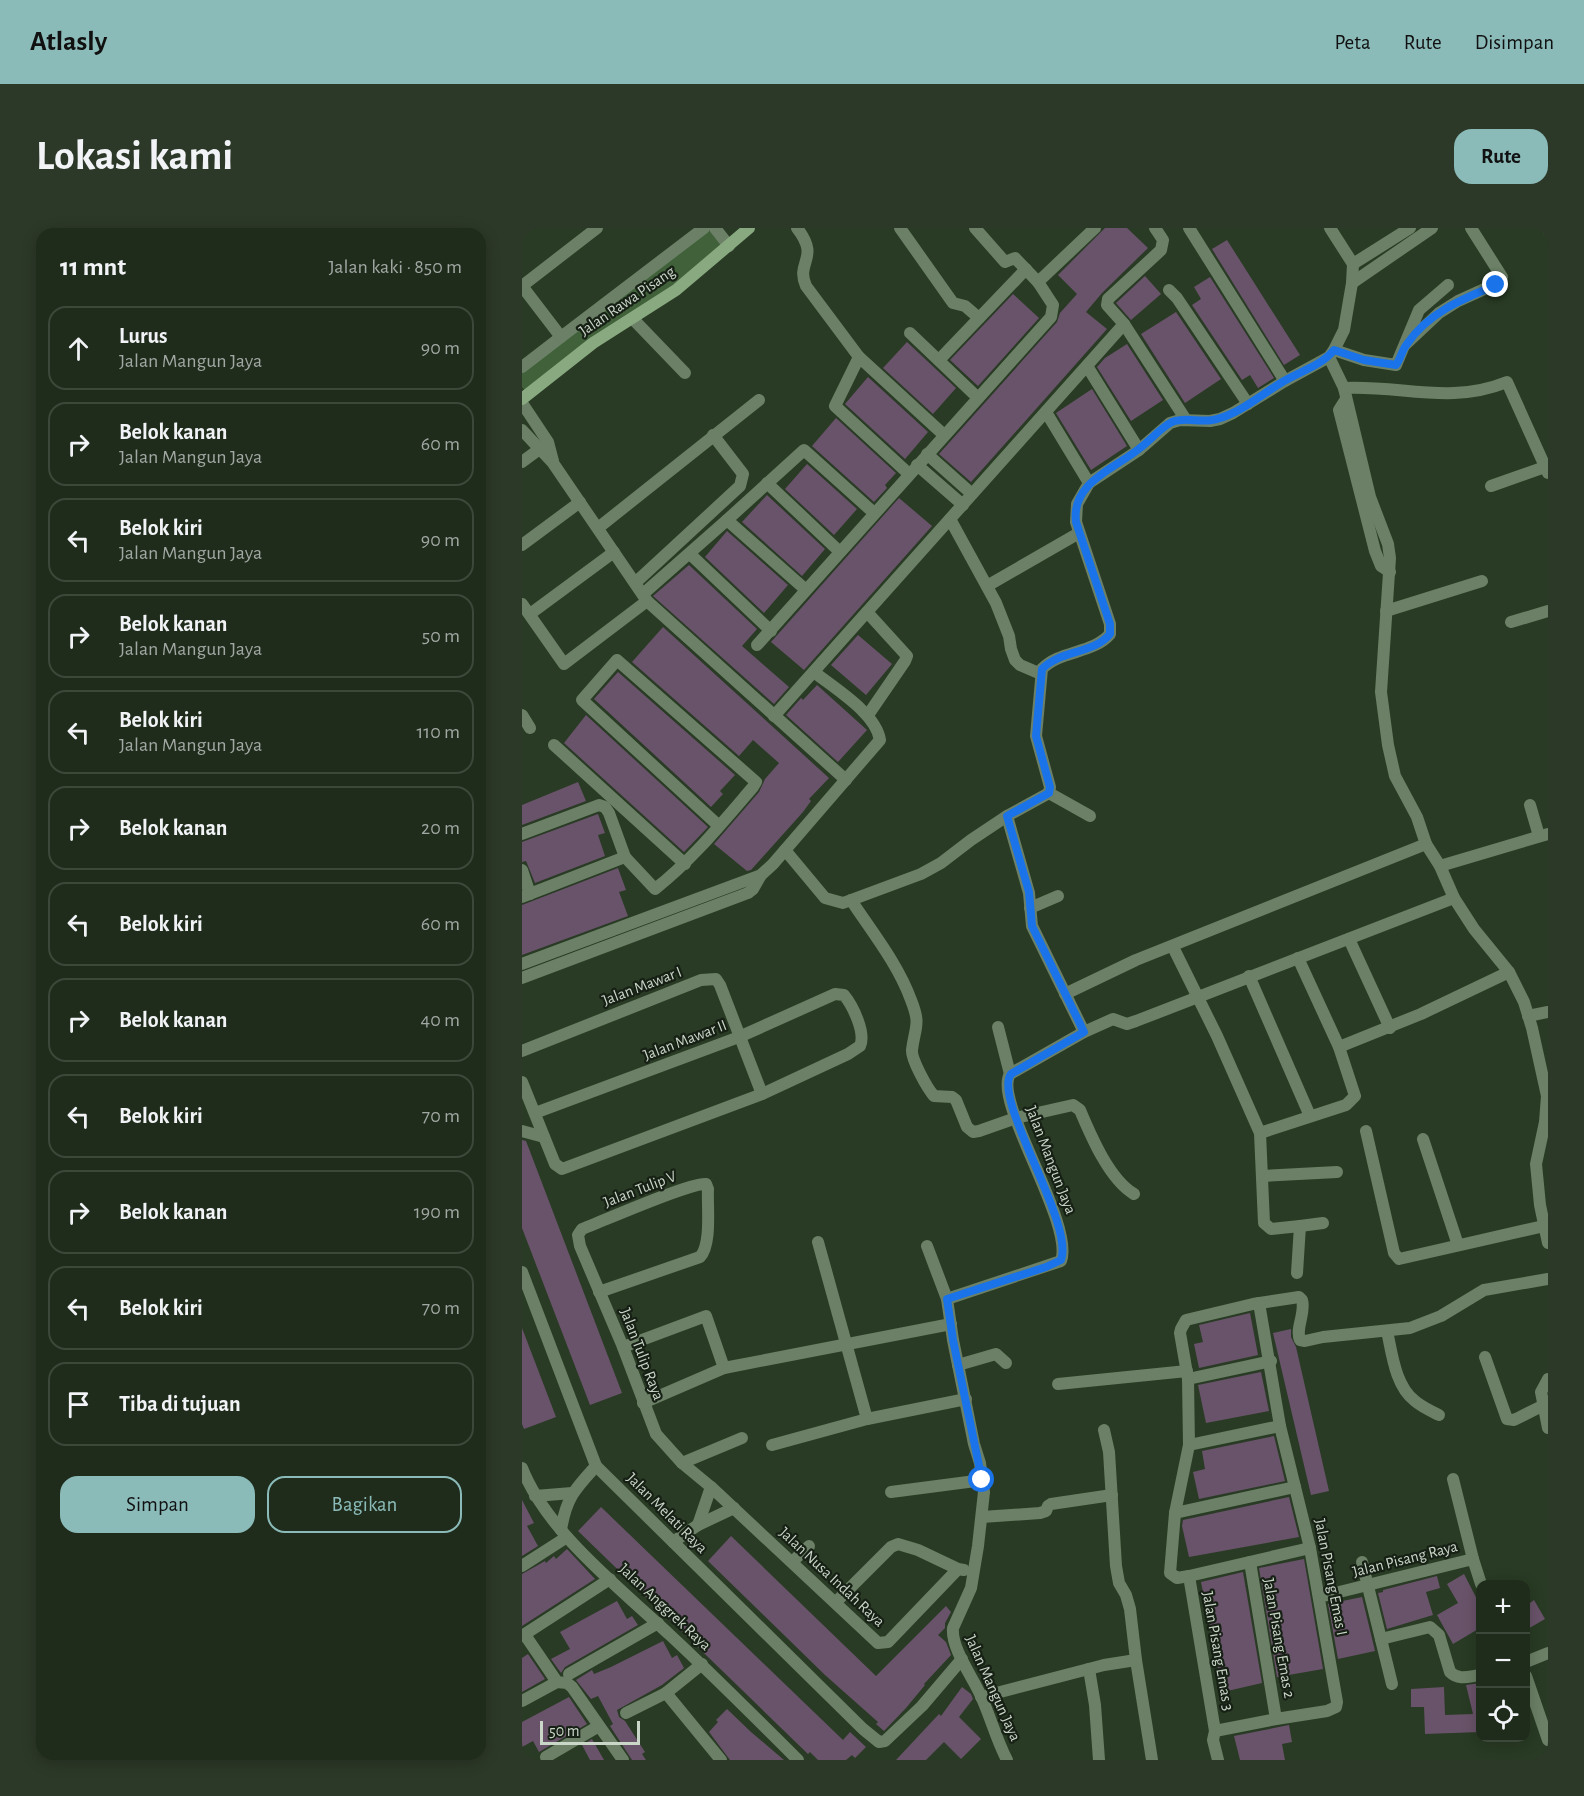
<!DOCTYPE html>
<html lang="id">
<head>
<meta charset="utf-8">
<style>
	:root { --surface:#1f2c1b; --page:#2c3828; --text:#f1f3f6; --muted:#a1a7a3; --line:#3c483a; --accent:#8bbbb9 }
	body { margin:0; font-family:"Alegreya Sans",sans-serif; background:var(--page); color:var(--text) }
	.controls { position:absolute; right:18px; bottom:18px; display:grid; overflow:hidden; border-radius:12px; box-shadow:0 3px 15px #0003 }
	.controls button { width:54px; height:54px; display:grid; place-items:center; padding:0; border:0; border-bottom:2px solid var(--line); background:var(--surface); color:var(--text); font:30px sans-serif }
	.scale { position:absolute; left:18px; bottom:15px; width:100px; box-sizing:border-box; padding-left:6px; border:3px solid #cad6c8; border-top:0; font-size:16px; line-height:21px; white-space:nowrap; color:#cad6c8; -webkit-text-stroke:4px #172015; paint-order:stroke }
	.stop { position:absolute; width:18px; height:18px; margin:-14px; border:4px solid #1a73e8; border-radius:50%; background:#fff }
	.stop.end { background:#1a73e8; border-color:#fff; box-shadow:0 2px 6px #0008 }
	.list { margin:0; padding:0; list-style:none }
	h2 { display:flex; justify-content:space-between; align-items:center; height:78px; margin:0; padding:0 24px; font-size:26px }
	h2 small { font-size:20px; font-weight:400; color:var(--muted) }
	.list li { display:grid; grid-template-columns:39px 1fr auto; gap:18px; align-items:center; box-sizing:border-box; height:84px; margin:0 12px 12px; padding:0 12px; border:2px solid var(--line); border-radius:18px }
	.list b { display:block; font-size:22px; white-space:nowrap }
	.list p { margin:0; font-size:20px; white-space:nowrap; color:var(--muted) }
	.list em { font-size:20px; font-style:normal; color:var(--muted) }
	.actions { display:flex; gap:12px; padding:18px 24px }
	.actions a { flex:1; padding:14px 0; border:2px solid var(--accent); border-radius:18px; text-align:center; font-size:21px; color:var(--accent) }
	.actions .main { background:var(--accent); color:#111 }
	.icon { flex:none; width:33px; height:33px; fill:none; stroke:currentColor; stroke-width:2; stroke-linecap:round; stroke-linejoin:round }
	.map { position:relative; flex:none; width:1026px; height:1532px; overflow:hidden; border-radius:18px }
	header { display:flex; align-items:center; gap:36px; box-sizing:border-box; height:84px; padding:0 30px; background:var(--accent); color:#111 }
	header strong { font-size:28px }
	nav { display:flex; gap:33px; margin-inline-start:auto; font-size:21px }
	.intro { display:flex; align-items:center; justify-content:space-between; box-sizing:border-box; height:144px; padding:0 36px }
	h1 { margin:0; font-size:42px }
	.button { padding:15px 27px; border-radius:18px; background:var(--accent); color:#111; font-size:21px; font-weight:700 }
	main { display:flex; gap:36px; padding:0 36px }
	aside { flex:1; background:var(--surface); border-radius:18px; box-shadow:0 3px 15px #0003 }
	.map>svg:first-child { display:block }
	.green { fill:#406139 }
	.building { fill:#69536a }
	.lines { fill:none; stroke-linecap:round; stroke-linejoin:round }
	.street { stroke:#6b8066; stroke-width:12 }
	.secondary { stroke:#89aa81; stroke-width:12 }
	.route { stroke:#1a73e8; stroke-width:8 }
	.labels { text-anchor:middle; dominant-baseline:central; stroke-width:4.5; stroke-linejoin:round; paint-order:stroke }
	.street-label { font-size:16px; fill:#cad6c8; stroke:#172015 }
</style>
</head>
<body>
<header>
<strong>Atlasly</strong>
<nav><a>Peta</a><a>Rute</a><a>Disimpan</a></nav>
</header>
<div class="intro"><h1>Lokasi kami</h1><a class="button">Rute</a></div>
<main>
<aside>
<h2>11 mnt<small>Jalan kaki · 850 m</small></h2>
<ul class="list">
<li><svg class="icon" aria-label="ahead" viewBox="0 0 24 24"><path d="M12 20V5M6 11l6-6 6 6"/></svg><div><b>Lurus</b><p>Jalan Mangun Jaya</p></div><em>90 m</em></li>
<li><svg class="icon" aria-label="right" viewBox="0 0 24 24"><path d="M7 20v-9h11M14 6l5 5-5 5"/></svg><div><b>Belok kanan</b><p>Jalan Mangun Jaya</p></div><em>60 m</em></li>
<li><svg class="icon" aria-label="left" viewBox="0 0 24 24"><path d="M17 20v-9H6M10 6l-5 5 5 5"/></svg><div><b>Belok kiri</b><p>Jalan Mangun Jaya</p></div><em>90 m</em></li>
<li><svg class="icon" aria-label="right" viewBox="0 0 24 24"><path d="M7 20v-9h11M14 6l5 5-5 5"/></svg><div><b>Belok kanan</b><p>Jalan Mangun Jaya</p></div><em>50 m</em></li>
<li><svg class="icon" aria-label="left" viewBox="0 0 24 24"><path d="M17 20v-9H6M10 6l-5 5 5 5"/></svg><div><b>Belok kiri</b><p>Jalan Mangun Jaya</p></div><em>110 m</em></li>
<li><svg class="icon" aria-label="right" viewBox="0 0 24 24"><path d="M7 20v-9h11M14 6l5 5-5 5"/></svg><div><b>Belok kanan</b></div><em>20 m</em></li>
<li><svg class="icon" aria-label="left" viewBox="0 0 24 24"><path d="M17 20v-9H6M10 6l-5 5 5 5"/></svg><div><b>Belok kiri</b></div><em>60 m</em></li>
<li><svg class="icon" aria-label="right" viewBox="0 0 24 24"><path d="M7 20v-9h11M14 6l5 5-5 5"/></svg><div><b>Belok kanan</b></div><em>40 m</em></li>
<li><svg class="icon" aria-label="left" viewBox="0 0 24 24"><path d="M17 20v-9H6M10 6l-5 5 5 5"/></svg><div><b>Belok kiri</b></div><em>70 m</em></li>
<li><svg class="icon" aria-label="right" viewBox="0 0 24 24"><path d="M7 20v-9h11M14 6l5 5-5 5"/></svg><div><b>Belok kanan</b></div><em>190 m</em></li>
<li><svg class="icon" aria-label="left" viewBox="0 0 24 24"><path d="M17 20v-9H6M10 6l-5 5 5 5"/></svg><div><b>Belok kiri</b></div><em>70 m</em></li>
<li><svg class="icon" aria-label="arrive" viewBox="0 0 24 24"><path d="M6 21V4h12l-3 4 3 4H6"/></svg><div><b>Tiba di tujuan</b></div></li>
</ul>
<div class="actions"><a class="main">Simpan</a><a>Bagikan</a></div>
</aside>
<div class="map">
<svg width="1026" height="1532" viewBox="0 0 1026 1532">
	<rect width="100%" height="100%" fill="#293b24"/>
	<polygon class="green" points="182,0 193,0 207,18 5,166 0,159 0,139"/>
	<g class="building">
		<polygon points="583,0 605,0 626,20 580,65 564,84 585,101 449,254 417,226 535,94 538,85 555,66 536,47"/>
		<polygon points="705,12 778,127 762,137 690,21"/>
		<polygon points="623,48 639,66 609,92 594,75"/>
		<polygon points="688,49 752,150 736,160 728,147 720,152 670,77 679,71 672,59"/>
		<polygon points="491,66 517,90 456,158 428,132"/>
		<polygon points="654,84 699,151 663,175 619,106"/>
		<polygon points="385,114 434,160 411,186 361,140"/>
		<polygon points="605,116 641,172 609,193 575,139 583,130"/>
		<polygon points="346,149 406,204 383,231 323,176"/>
		<polygon points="570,161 605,218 569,242 534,185"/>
		<polygon points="314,190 374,245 363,257 365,260 352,274 290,218"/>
		<polygon points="285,236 335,281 312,307 263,261"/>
		<polygon points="245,267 303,321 280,348 220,294"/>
		<polygon points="377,270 410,298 282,442 249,414"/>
		<polygon points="205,303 266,357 242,385 183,329"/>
		<polygon points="167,337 235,401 220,418 267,459 252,476 131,368"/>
		<polygon points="141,399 307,550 287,571 289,573 281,584 229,642 225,643 192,616 237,564 243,551 257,535 231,512 217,528 110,434"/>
		<polygon points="336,407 370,436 344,467 309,437"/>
		<polygon points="96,444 213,547 198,563 201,566 189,579 72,471"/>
		<polygon points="295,457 345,502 316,534 264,487 279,470 281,472"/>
		<polygon points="64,487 186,599 162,624 42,515"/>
		<polygon points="56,554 64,573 0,597 0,577"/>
		<polygon points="76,586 83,605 76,607 83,628 13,655 4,633 0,634 0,614"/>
		<polygon points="96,640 104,662 97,664 106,688 0,727 0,677"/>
		<polygon points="0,912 4,913 100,1165 68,1177 0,1000"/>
		<polygon points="728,1085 736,1127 677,1140 672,1116 681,1114 677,1097"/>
		<polygon points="0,1100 34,1189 2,1201 0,1196"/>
		<polygon points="769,1101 769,1109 774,1119 807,1263 789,1267 751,1105"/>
		<polygon points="739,1144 747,1183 684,1195 676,1157"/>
		<polygon points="752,1208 763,1253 677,1271 671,1244 683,1241 680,1223"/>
		<polygon points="767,1269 777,1309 667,1329 660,1298 661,1292"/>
		<polygon points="0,1272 12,1295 5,1298 16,1318 0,1328"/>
		<polygon points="79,1279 321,1512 328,1504 344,1519 333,1530 330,1527 324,1532 296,1532 288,1524 286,1526 56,1303"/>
		<polygon points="209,1308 354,1448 424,1378 429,1384 423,1395 423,1400 416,1407 424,1414 429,1427 402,1456 403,1457 384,1480 362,1503 354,1496 356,1494 303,1447 186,1333"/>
		<polygon points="45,1321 73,1351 0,1398 0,1346 23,1333 24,1335 32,1328 34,1331"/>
		<polygon points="782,1331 801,1441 755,1449 737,1340"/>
		<polygon points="721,1344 740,1455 701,1464 679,1354"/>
		<polygon points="942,1346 958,1377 958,1400 931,1416 915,1387 936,1375 925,1356"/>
		<polygon points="915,1348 918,1360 904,1364 911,1387 865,1401 856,1365 861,1364 861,1362"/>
		<polygon points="840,1369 853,1423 816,1431 806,1376"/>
		<polygon points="1012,1372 1023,1391 1004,1402 1004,1378"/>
		<polygon points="95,1373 105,1391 110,1388 116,1397 43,1439 39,1445 29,1431 48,1421 38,1404"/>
		<polygon points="141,1413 150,1430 155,1427 162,1440 140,1457 95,1482 97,1489 103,1493 123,1524 120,1526 124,1532 110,1532 88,1498 91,1496 76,1468 69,1471 54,1452 70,1442 72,1446 89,1439"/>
		<polygon points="6,1426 23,1451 0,1464 0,1430"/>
		<polygon points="958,1455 958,1504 903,1506 902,1479 889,1479 889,1461 922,1459 923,1487 951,1486 944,1457"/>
		<polygon points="440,1459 449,1466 451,1471 437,1489 459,1511 439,1531 422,1514 404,1532 374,1532 417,1486 419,1488"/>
		<polygon points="47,1469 65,1496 17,1524 11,1513 0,1519 0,1494"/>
		<polygon points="205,1481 229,1504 262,1532 208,1532 187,1504 196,1494 194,1492"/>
		<polygon points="767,1497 770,1514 760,1516 763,1532 718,1532 712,1508"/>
		<polygon points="70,1511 82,1532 68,1532 60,1517"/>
	</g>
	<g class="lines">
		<g class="street">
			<polyline points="193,0 207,18"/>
			<path d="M275,0C299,31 273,33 284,58L337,129"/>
			<polyline points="378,0 431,75 443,78 457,90"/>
			<polyline points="633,0 641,12 639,22 586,71 585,77 602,96 664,192"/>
			<polyline points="667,0 763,153"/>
			<polyline points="1025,0 1026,2"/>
			<polyline points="831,36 888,0"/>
			<polyline points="516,54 573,0"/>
			<polyline points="830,55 910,0"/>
			<polyline points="0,58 39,109 0,139"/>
			<polyline points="0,58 75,0"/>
			<polyline points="647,62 655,70 726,176"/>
			<polyline points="111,91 163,145"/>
			<polyline points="388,105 455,169"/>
			<polyline points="39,109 182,0"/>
			<polyline points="884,116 917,85 936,73 978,54 980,49 949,0"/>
			<polyline points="812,122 842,132 874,137 897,82 926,57"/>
			<polyline points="807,129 822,160 848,269 866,316 868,330 859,464 866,517 873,548 895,589 904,616 918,638 932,670 952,701 987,744 1002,774 1010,800 1025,868 1023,894 1014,936 1018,977 1026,1015"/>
			<polyline points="417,132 504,41"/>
			<polyline points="565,138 617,222"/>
			<path d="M822,160C880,157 928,177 985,154L1026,245"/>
			<polyline points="824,171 817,182 853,323 859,338 868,344"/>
			<polyline points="0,175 26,214 31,233"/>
			<polyline points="524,184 567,255 617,222 648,195 658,192 688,193 698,191 711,185 763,153 807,129 812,122 822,102 830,55 831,36 808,0"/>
			<polyline points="0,202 31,235 125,373 324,552"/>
			<polyline points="405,226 450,266"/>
			<polyline points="0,234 23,217"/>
			<polyline points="395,237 441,277"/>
			<polyline points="387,246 313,178 337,129 422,207"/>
			<polyline points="245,255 318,324"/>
			<polyline points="969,258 1026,238"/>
			<polyline points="428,291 474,375 487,408 489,421 493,432 498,437 519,446"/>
			<polyline points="205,292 282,222 352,285"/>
			<polyline points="76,300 237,172"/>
			<polyline points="0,317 58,274"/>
			<polyline points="168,326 249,403"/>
			<polyline points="113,355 218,258 221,246 191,207"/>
			<polyline points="465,358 557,305"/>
			<polyline points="121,366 205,292 284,362"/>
			<polyline points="0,376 42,436 125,373"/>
			<polyline points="864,383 960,353"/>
			<polyline points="345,384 385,428 383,433 346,487"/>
			<polyline points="8,386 92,324"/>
			<polyline points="989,394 1026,383"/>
			<polyline points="235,417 529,89 531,77 516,54 493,30 483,34 453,0"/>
			<polyline points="0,487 8,500"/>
			<polyline points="252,488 602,96"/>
			<polyline points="32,517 163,636"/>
			<polyline points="527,565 568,588"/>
			<polyline points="1008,577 1017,608"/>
			<path d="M485,588L507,665L510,698L562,804L488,846C470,872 553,996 539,1033L425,1071L431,1112L452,1216L458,1235L462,1264L456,1318L449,1360L431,1400C429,1420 450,1448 458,1466C468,1487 474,1511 485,1532"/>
			<polyline points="0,606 77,577 83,579 87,585 103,629"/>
			<path d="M263,622L303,670L321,675L399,646L419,635L449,612L485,588L527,565L528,559L514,508L520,441C538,422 571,426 588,406V396L554,294L555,276L567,255"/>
			<polyline points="918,638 1026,606"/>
			<polyline points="0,642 8,666"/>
			<path d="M0,669L103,629L133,661C170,632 200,595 231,559L234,554L95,432L60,472L197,598"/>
			<path d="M329,672C350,704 376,736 389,772C399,797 393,798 390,822C389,831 405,860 412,868L430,869L434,872L445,899L451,904L457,903L494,890L551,877L558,882C569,908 587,951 612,966"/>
			<polyline points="508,680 536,668"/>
			<polyline points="827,711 868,800"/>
			<polyline points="651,719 695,808 738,905 742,995 749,1001 778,998 775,1045"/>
			<polyline points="0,736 239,647"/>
			<polyline points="727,748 788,888"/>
			<path d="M0,750L226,665L231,661L239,647L251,636L358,512C354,485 312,460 292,444"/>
			<polyline points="543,766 614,732 904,616"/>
			<polyline points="1006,788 1026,784"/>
			<polyline points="476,799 488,846"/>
			<polyline points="562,804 591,791 605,796 614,793 932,670"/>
			<polyline points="817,819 899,786 987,744"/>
			<polyline points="0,823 179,752 194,751 198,757 240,866"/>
			<path d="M0,854L33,936L40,941L240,866L326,826L338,818C344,805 331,778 322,767L313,766L217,809L13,885"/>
			<polyline points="0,903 22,909"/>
			<polyline points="844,903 872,1025 877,1031 1026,997"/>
			<polyline points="738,905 824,877 833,868 817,819 776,730"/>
			<polyline points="901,911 936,1017"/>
			<polyline points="740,948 815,944"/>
			<polyline points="778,998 801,995"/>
			<polyline points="296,1014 345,1191"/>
			<polyline points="405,1018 425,1071"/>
			<polyline points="0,1044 74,1238 341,1501 357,1514 363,1513 400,1478 440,1431"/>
			<path d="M77,1064L178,1029C190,1016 185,978 186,961L184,956C169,954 81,993 60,1001L56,1007L58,1018L101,1119L134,1206L160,1235L189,1259L356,1415L366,1414L436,1341"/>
			<path d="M865,1103C870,1125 873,1158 893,1173C900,1179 909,1183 917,1187"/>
			<polyline points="101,1119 184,1088 202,1140"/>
			<polyline points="963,1129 985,1191 992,1192 1020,1178"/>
			<polyline points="436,1137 474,1126 484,1135"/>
			<polyline points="666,1151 749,1133"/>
			<polyline points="1026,1151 1019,1164 1026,1200"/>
			<polyline points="536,1156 665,1143"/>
			<polyline points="121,1175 202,1140 429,1096"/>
			<polyline points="582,1202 587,1224 594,1338 597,1355 604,1367 608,1381 614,1432 630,1532"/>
			<polyline points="250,1217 345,1191 444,1171"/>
			<polyline points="667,1217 758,1198"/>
			<polyline points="160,1235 220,1210"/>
			<path d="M0,1240C25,1304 98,1360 148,1407C192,1448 234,1490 276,1532"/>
			<polyline points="931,1251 951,1331"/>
			<polyline points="369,1264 461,1252"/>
			<polyline points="13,1268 50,1265"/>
			<polyline points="653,1285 773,1259"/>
			<polyline points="460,1289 518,1285 524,1283 526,1278 529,1276 590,1267"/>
			<polyline points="176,1297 189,1259"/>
			<path d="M39,1302C44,1270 53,1261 74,1238"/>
			<polyline points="151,1314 176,1297 212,1280"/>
			<path d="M788,1320L667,1348L655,1350L648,1345L653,1285L667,1217L666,1151L658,1105L659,1101L664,1092L731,1076L777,1069L780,1072C784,1085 773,1100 778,1112L783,1113L801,1109L888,1100L919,1088L962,1062L1026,1051"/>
			<polyline points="270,1334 287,1318"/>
			<polyline points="728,1334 754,1491"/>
			<polyline points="840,1334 870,1456"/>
			<polyline points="0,1338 45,1309"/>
			<polyline points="667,1348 693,1503"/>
			<polyline points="797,1369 951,1331 959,1356"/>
			<polyline points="314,1374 369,1319 376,1316 396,1322 436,1341 442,1342"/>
			<polyline points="3,1407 35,1454 45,1455 50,1459 101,1532"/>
			<polyline points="0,1408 88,1351"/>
			<path d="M859,1411L908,1399L917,1407L928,1444C937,1453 948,1448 958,1447"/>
			<polyline points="1004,1434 1026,1425"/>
			<polyline points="567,1441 573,1477 577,1532"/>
			<polyline points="47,1446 136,1395"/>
			<polyline points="1004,1448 1026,1512"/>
			<polyline points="144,1465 199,1532"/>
			<polyline points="459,1469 582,1437 614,1432"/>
			<polyline points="0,1473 35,1454"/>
			<polyline points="104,1485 144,1465 180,1436"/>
			<polyline points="24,1529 77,1498"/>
			<polyline points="696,1532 691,1512 693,1503 754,1491 805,1483 814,1479 815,1474 788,1320 758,1198 737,1075"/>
		</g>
		<polyline class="secondary" points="0,171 71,115 154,62 227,0"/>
	</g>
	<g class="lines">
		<path class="route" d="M460,1252L431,1112L425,1071L524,1039L539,1032C553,996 470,871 489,846L562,804L510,698L507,664L485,588L527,565L528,559L514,508L520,441C538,422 572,426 588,406V396L554,294C549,254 593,241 618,220C629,212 638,200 650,194C664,188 681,196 695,191C720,184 740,166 762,153C779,143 800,137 812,122L842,132L874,137C879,130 880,122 885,116C906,85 940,71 974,57"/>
	</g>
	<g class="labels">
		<g class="street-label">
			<text transform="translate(105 73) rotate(-34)">Jalan Rawa Pisang</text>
			<text transform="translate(120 758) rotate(-21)">Jalan Mawar I</text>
			<text transform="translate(163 812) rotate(-21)">Jalan Mawar II</text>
			<text transform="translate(529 932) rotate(69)">Jalan Mangun Jaya</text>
			<text transform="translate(118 961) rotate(-21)">Jalan Tulip V</text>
			<text transform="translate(120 1126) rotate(69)">Jalan Tulip Raya</text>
			<text transform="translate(145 1285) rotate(45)">Jalan Melati Raya</text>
			<text transform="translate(883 1331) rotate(-14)">Jalan Pisang Raya</text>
			<text transform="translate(310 1349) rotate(43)">Jalan Nusa Indah Raya</text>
			<text transform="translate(809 1349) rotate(79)">Jalan Pisang Emas I</text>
			<text transform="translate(143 1379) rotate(43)">Jalan Anggrek Raya</text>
			<text transform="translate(757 1410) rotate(80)">Jalan Pisang Emas 2</text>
			<text transform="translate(696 1423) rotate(80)">Jalan Pisang Emas 3</text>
			<text transform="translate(471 1460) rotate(66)">Jalan Mangun Jaya</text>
		</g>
	</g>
</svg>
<div class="controls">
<button>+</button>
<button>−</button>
<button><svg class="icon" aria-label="locate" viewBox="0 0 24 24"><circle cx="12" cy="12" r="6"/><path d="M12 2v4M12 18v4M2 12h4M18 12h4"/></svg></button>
</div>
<div class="scale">50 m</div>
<div class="stop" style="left:460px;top:1252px"></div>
<div class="stop end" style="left:974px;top:57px"></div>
</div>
</main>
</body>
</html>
